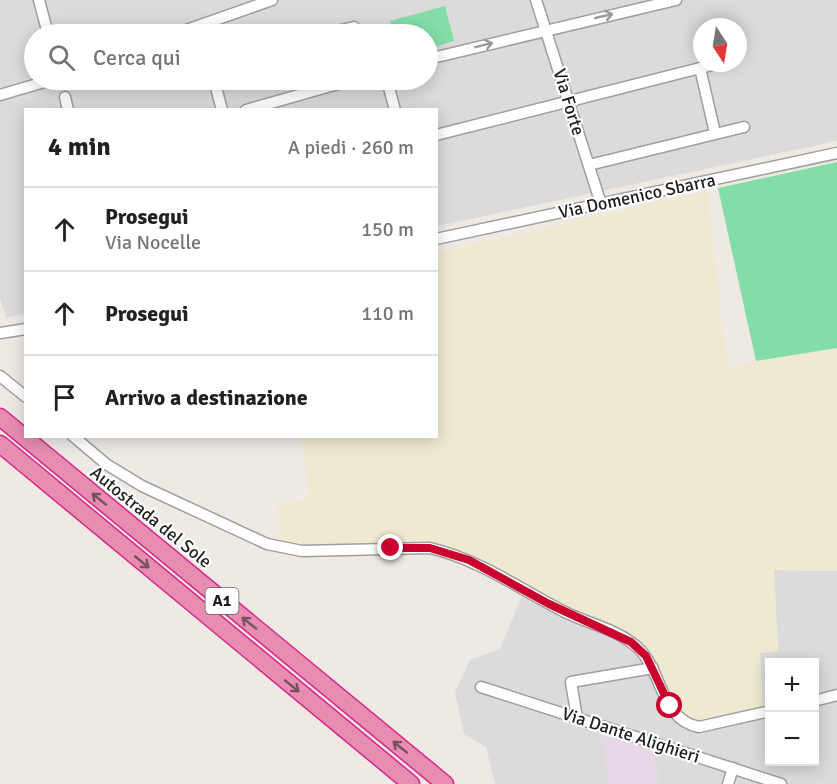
<!DOCTYPE html>
<html lang="it">
<head>
<meta charset="utf-8">
<style>
	:root { --surface:#fff; --page:#f6f6f6; --text:#202124; --muted:#757577; --line:#e0e0e0 }
	body { margin:0; font-family:Signika,sans-serif; background:var(--page); color:var(--text) }
	.controls { position:absolute; right:18px; bottom:18px; display:grid; overflow:hidden; border-radius:0px; box-shadow:0 3px 15px #0003 }
	.controls button { width:54px; height:54px; display:grid; place-items:center; padding:0; border:0; border-bottom:2px solid var(--line); background:var(--surface); color:var(--text); font:30px sans-serif }
	.compass { position:absolute; left:693px; top:18px; width:54px; height:54px; border-radius:50%; background:var(--surface); box-shadow:0 3px 15px #0003; rotate:168deg }
	.stop { position:absolute; width:18px; height:18px; margin:-14px; border:4px solid #ca022e; border-radius:50%; background:#fff }
	.stop.end { background:#ca022e; border-color:#fff; box-shadow:0 2px 6px #0008 }
	.list { margin:0; padding:0; list-style:none }
	h2 { display:flex; justify-content:space-between; align-items:center; height:78px; margin:0; padding:0 24px; font-size:26px }
	h2 small { font-size:20px; font-weight:400; color:var(--muted) }
	.list li { display:grid; grid-template-columns:39px 1fr auto; gap:18px; align-items:center; box-sizing:border-box; height:84px; padding:0 24px; border-top:2px solid var(--line) }
	.list b { display:block; font-size:22px; white-space:nowrap }
	.list p { margin:0; font-size:20px; white-space:nowrap; color:var(--muted) }
	.list em { font-size:20px; font-style:normal; color:var(--muted) }
	.icon { flex:none; width:33px; height:33px; fill:none; stroke:currentColor; stroke-width:2; stroke-linecap:round; stroke-linejoin:round }
	.map { position:relative; flex:none; width:837px; height:784px; overflow:hidden }
	.search { position:absolute; background:var(--surface); box-shadow:0 3px 15px #0003; left:24px; top:24px; width:414px; height:66px; display:flex; align-items:center; gap:15px; box-sizing:border-box; padding:0 21px; border-radius:33px; color:var(--muted); font-size:22px }
	.panel { position:absolute; background:var(--surface); box-shadow:0 3px 15px #0003; left:24px; top:108px; width:414px; height:330px; border-radius:0px }
	.map>svg:first-child { display:block }
	.residential { fill:#dcdbdb; fill-rule:evenodd }
	.industrial { fill:#e7d6e8 }
	.farmland { fill:#eee9d0 }
	.pitch { fill:#83dda7 }
	.lines { fill:none; stroke-linecap:round; stroke-linejoin:round }
	.minor-casing { stroke:#9f9f9f; stroke-width:13 }
	.highway-casing { stroke:#d9268a; stroke-width:19 }
	.minor { stroke:#fff; stroke-width:10 }
	.highway { stroke:#e68db1; stroke-width:16 }
	.oneway { stroke:#9a9a9a }
	.oneway2 { stroke:#785060 }
	.route { stroke:#ca022e; stroke-width:8 }
	.labels { text-anchor:middle; dominant-baseline:central; stroke-width:4.5; stroke-linejoin:round; paint-order:stroke }
	.shield { fill:#fff; stroke:#626262; stroke-width:1.5 }
	.shield-label { font-size:16px; font-weight:bold; fill:#1e1e1e }
	.street-label { font-size:18px; fill:#1e1e1e; stroke:#fff }
</style>
</head>
<body>
<div class="map">
<svg width="837" height="784" viewBox="0 0 837 784">
	<rect width="100%" height="100%" fill="#efe9e4"/>
	<g class="residential">
		<path d="M0,0H837V141L437,226L436,110H26L25,314L6,318L0,298ZM702,27H738V63H702ZM34,34H428V80H34Z"/>
		<path d="M774,570L837,571V784H659L652,745L600,728L610,784H495L486,747L464,734L455,692L470,660L500,649L523,593L618,637L763,712L760,653L778,651ZM770,662H814V762H770Z"/>
	</g>
	<polygon class="industrial" points="600,728 652,745 659,784 610,784"/>
	<polygon class="farmland" points="707,191 727,369 756,361 837,348 837,571 774,570 778,651 760,653 763,713 688,725 640,649 449,553 283,549 276,505 310,499 301,437 436,436 437,253"/>
	<g class="pitch">
		<polygon points="445,6 454,41 428,49 428,34 394,34 390,21"/>
		<polygon points="837,162 837,348 756,361 718,188"/>
	</g>
	<g class="lines">
		<defs>
			<g id="minor">
				<polyline points="39,0 48,34"/>
				<polyline points="536,0 601,204"/>
				<polyline points="175,34 272,0"/>
				<polyline points="324,34 354,27"/>
				<polyline points="428,59 676,0"/>
				<polyline points="700,68 715,133"/>
				<polyline points="214,80 222,110"/>
				<polyline points="387,80 395,110"/>
				<polyline points="0,95 51,80"/>
				<polyline points="65,97 68,110"/>
				<polyline points="246,110 352,80"/>
				<polyline points="436,135 720,63"/>
				<polyline points="589,165 744,127"/>
				<polyline points="436,239 837,153"/>
				<polyline points="0,333 26,329"/>
				<polyline points="0,376 26,397"/>
				<path d="M73,436L106,464L142,486L267,544L302,551L430,548C481,560 521,590 567,613C590,624 618,630 637,647C663,670 660,720 699,727L770,711"/>
				<polyline points="481,687 781,784"/>
				<polyline points="814,701 837,695"/>
				<polyline points="577,718 571,682 653,668"/>
				<polyline points="728,784 733,768"/>
			</g>
			<g id="highway">
				<polyline points="0,417 445,784"/>
				<polyline points="0,444 411,784"/>
			</g>
		</defs>
		<use href="#minor" class="minor-casing"/>
		<use href="#highway" class="highway-casing"/>
		<use href="#minor" class="minor"/>
		<use href="#highway" class="highway"/>
	</g>
	<defs><path id="oneway-shaft" d="M-6 0H5M1.5-3L5.5 0L1.5 3" fill="none" stroke-width="1.6" stroke-linecap="round" stroke-linejoin="round" transform="scale(1.5)"/></defs>
	<g class="oneway">
		<use href="#oneway-shaft" transform="translate(604 16) rotate(-13)"/>
		<use href="#oneway-shaft" transform="translate(484 45) rotate(-14)"/>
	</g>
	<g class="oneway2">
		<use href="#oneway-shaft" transform="translate(99 499) rotate(-141)"/>
		<use href="#oneway-shaft" transform="translate(142 562) rotate(39)"/>
		<use href="#oneway-shaft" transform="translate(249 623) rotate(-141)"/>
		<use href="#oneway-shaft" transform="translate(292 686) rotate(39)"/>
		<use href="#oneway-shaft" transform="translate(400 747) rotate(-141)"/>
	</g>
	<g class="lines">
		<polyline class="route" points="391,548 430,548 469,560 549,604 631,642 646,656 670,706"/>
	</g>
	<g class="labels">
		<rect class="shield" x="205.5" y="588" width="33" height="26" rx="4.5"/>
		<g class="shield-label">
			<text x="222" y="601">A1</text>
		</g>
		<g class="street-label">
			<text transform="translate(569 102) rotate(73)">Via Forte</text>
			<text transform="translate(637 196) rotate(-12)">Via Domenico Sbarra</text>
			<text transform="translate(151 517) rotate(39)">Autostrada del Sole</text>
			<text transform="translate(631 735) rotate(18)">Via Dante Alighieri</text>
		</g>
	</g>
</svg>
<div class="controls">
<button>+</button>
<button>−</button>
</div>
<svg class="compass" viewBox="-18 -18 36 36"><path d="M0-13l5 13h-10z" fill="#e53935"/><path d="M0 13l5-13h-10z" fill="#757577"/></svg>
<div class="stop" style="left:670px;top:706px"></div>
<div class="stop end" style="left:391px;top:548px"></div>
<div class="search"><svg class="icon" aria-label="search" viewBox="0 0 24 24"><circle cx="10" cy="10" r="6"/><path d="M15 15l6 6"/></svg>Cerca qui</div>
<section class="panel">
<h2>4 min<small>A piedi · 260 m</small></h2>
<ul class="list">
<li><svg class="icon" aria-label="ahead" viewBox="0 0 24 24"><path d="M12 20V5M6 11l6-6 6 6"/></svg><div><b>Prosegui</b><p>Via Nocelle</p></div><em>150 m</em></li>
<li><svg class="icon" aria-label="ahead" viewBox="0 0 24 24"><path d="M12 20V5M6 11l6-6 6 6"/></svg><div><b>Prosegui</b></div><em>110 m</em></li>
<li><svg class="icon" aria-label="arrive" viewBox="0 0 24 24"><path d="M6 21V4h12l-3 4 3 4H6"/></svg><div><b>Arrivo a destinazione</b></div></li>
</ul>
</section>
</div>
</body>
</html>
